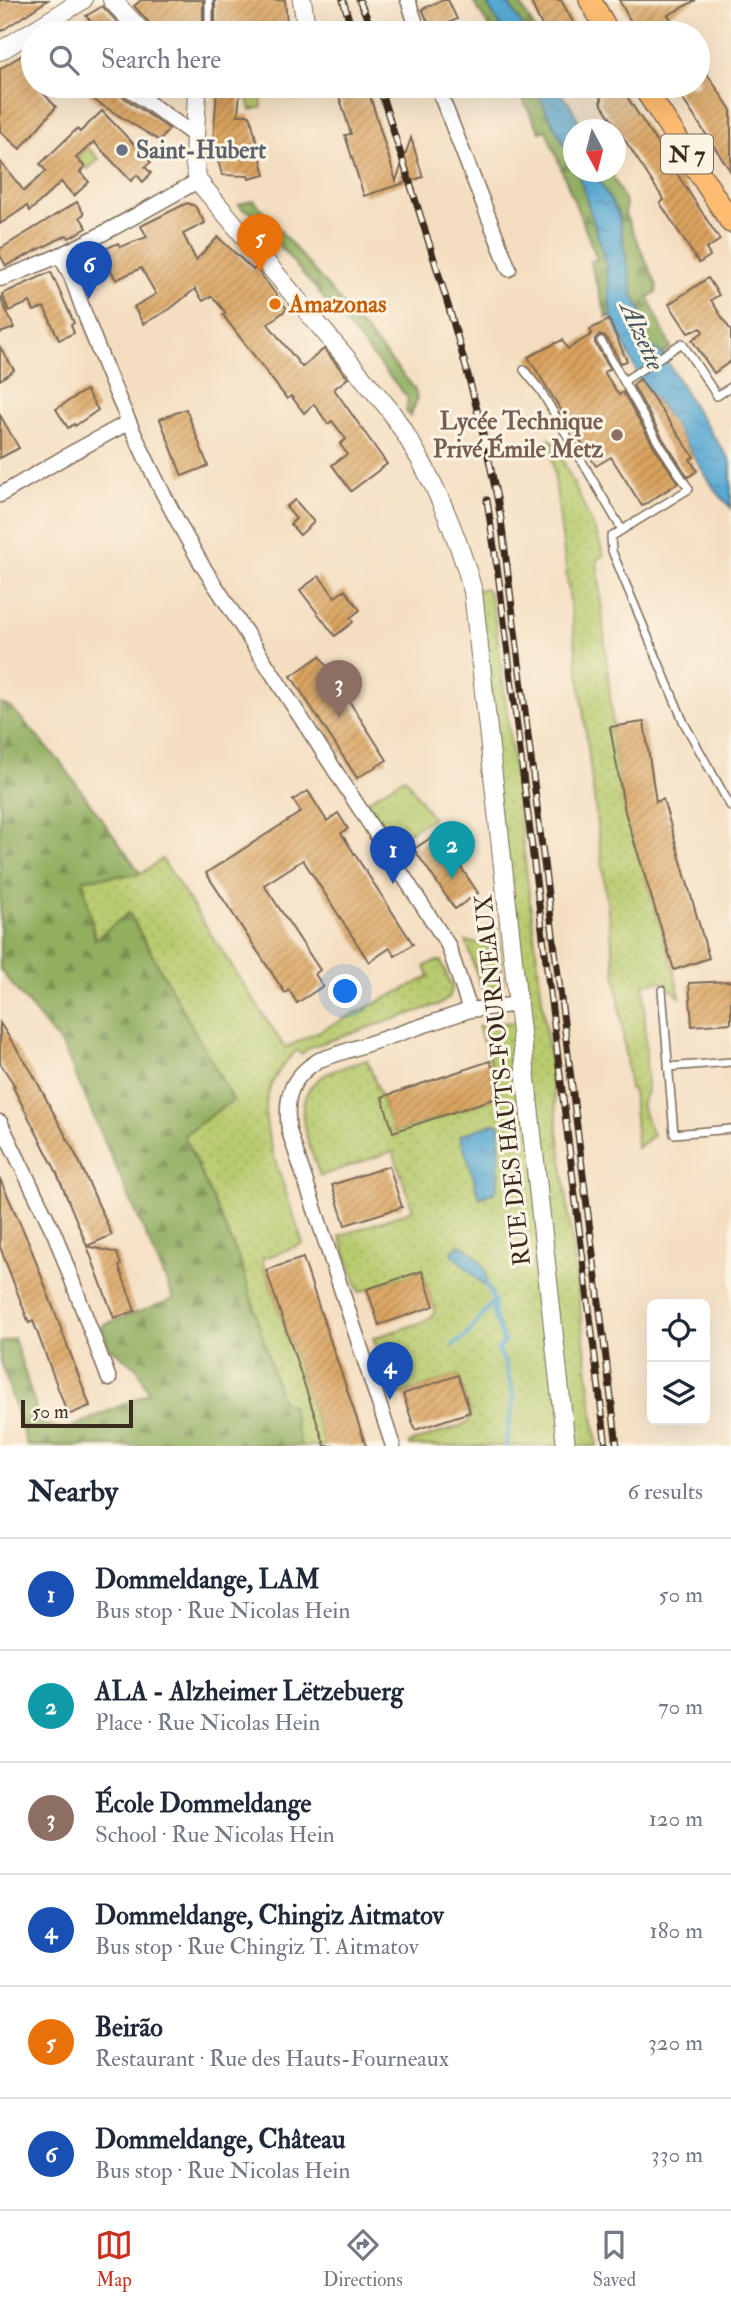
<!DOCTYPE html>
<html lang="en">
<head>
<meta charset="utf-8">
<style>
	:root { --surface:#fff; --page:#f2f2f3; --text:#1f2937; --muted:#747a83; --line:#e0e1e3; --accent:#c8321e }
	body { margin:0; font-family:"IM FELL Double Pica",serif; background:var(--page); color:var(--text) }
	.controls { position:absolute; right:21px; bottom:21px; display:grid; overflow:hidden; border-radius:10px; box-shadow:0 7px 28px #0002 }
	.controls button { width:63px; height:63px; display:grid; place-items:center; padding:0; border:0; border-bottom:2px solid var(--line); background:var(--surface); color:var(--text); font:35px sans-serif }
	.compass { position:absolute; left:563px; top:119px; width:63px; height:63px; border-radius:50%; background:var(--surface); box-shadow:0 7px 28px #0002; rotate:173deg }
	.scale { position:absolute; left:21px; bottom:18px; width:112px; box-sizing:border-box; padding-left:7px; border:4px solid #3b2a1e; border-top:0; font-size:19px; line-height:24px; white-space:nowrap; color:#3b2a1e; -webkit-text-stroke:5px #fcf5e5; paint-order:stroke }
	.you { position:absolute; left:346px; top:992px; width:24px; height:24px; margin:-18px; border:5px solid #fff; border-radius:50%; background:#1a73e8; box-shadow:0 0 0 10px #1a73e833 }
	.badge { display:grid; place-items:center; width:46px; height:46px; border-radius:50%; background:var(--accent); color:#fff; font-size:23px; font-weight:700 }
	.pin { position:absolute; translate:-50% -58px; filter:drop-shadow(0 2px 4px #0008) }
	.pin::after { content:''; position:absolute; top:37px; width:24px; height:21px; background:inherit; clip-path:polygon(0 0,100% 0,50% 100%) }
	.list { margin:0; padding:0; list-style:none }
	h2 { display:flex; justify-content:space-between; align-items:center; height:91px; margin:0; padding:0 28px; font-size:30px }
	h2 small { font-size:23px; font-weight:400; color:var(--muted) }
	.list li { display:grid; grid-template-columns:46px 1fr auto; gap:21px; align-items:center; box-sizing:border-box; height:112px; padding:0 28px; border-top:2px solid var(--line) }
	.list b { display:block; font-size:26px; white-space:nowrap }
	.list p { margin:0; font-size:23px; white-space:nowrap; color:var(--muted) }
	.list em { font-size:23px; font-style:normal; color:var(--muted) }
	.icon { flex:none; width:38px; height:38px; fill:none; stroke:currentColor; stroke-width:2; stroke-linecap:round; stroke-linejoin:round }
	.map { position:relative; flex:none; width:731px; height:1446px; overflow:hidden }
	.search { position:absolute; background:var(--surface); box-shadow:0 7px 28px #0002; left:21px; right:21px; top:21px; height:77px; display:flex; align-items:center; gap:18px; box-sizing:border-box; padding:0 24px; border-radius:38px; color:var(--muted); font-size:26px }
	.sheet { height:763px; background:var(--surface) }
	nav { display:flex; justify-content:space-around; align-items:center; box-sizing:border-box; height:98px; border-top:2px solid var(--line); background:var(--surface); font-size:19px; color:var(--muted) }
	nav a { display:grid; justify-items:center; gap:4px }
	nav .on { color:var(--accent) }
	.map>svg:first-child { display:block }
	.grass { fill:url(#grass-dots); stroke:#7a7a46; stroke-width:2 }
	.forest { fill:url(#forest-firs); stroke:#666c40; stroke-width:2 }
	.water { fill:url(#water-ripples); stroke:#4a6a78; stroke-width:2 }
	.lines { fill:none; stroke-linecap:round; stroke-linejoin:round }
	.stream { stroke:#58a9d2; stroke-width:4.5 }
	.building { fill:url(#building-hatch) }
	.service-casing { stroke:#7c6957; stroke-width:10 }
	.minor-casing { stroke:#7c6957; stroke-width:17 }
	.tertiary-casing { stroke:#7c6957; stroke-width:20 }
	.primary-casing { stroke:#7c6957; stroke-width:24 }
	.service { stroke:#fff; stroke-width:7 }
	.minor { stroke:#fff; stroke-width:14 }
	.tertiary { stroke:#fff; stroke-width:18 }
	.primary { stroke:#fdbc70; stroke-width:21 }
	.rail-casing { stroke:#3b2a1e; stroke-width:7 }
	.rail { stroke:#fcf5e5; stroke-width:4.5; stroke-dasharray:13; stroke-linecap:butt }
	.worship-dot { fill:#6b7280; stroke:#fcf5e5; stroke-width:2.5 }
	.food-dot { fill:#e8710a; stroke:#fcf5e5; stroke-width:2.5 }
	.education-dot { fill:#8d6e63; stroke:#fcf5e5; stroke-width:2.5 }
	.labels { text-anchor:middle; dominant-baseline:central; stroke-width:6; stroke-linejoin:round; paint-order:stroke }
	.shield { fill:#fcf5e5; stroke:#75675a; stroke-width:2 }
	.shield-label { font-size:23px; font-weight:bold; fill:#3b2a1e }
	.worship-label { font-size:24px; font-weight:bold; fill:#5b616d; stroke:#fcf5e5; text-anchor:start }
	.food-label { font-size:24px; font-weight:bold; fill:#c56008; stroke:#fcf5e5; text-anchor:start }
	.education-label { font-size:24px; font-weight:bold; fill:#785e54; stroke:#fcf5e5; text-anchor:end }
	.street-label { font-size:24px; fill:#3b2a1e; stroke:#fcf5e5 }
	.water-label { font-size:26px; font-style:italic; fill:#45565d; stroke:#fcf5e5 }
</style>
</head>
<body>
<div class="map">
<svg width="731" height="1446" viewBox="0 0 731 1446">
	<defs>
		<pattern id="grass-dots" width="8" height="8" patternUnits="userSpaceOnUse" patternTransform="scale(1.75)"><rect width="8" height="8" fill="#b8cb6e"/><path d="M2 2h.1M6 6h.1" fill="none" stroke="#9fae5f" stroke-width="1.8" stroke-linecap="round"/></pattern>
		<pattern id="forest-firs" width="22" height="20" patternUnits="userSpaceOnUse" patternTransform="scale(1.75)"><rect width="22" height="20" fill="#92af61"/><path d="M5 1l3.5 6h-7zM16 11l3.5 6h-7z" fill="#788f4f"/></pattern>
		<pattern id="water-ripples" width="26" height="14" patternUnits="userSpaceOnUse" patternTransform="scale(1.75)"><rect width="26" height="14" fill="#58a9d2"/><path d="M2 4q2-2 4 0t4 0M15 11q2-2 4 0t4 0" fill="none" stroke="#4a8aaa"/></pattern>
		<pattern id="building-hatch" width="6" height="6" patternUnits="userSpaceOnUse" patternTransform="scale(1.75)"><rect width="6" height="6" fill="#daa35e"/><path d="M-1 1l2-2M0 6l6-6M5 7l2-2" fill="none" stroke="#b2854d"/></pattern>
	</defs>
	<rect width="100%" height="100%" fill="#fcf5e5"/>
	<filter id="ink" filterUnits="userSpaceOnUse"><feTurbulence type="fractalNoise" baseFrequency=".0143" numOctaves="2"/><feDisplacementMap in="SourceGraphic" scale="14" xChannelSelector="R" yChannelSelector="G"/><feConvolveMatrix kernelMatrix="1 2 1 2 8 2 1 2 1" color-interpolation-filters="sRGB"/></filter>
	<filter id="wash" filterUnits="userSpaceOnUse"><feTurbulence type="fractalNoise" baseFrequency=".00686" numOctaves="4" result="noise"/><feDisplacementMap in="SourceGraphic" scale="28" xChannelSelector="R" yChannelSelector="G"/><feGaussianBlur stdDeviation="1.57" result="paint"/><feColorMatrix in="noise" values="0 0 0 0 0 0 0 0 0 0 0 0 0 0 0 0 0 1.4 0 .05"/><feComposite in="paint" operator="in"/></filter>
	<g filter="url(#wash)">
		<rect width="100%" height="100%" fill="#f4dec1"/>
		<g class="grass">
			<polygon points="299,87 302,93 300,97 294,99 293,90 261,93 262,107 251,110 246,89"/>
			<polygon points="88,148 99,159 88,169 78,158"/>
			<polygon points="550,439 556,445 597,535 604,556 597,560 613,727 610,728 625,811 674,970 680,997 661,981 644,984 647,1092 641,1105 653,1135 637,1148 633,1089 630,1089 627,1067"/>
			<path d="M485,588L490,594L495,617L597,1446H409V1443L464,1425L468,1422L470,1412L458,1375L393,1397L373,1338L426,1321L434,1313V1306L422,1271L359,1292L340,1236L413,1210L393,1151L320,1176C308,1140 283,1093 331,1072C342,1067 355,1064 367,1060L394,1132L502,1096L478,1026L521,1021L473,591Z"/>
			<polygon points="405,777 432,818 393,842 367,801"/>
			<path d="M162,859L285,1048L429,977L425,966L436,961H441L452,988L449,998L440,1004L313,1046L301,1054L297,1050C252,1092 264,1127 281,1178C288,1200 296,1222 303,1244L262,1259L325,1446H301L291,1405L281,1401L242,1266L184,1135L232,1100L129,913L95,939L82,879L141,874Z"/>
			<path d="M498,929L503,983L496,992L486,993L480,984L466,941C477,944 490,946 492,931Z"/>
		</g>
		<g class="forest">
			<polygon points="472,0 485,0 504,33 493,33"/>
			<polygon points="506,0 518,0 537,33 527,33"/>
			<polygon points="511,86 534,86 573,162 574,172 578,172 606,262 611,316 607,318 590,262 597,259 546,130 540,132 519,92 514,94"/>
			<polygon points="594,172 611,172 626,204 625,214 657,286 656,293 648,297 671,348 663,354 649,345 641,311 633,296 618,213"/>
			<polygon points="254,200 415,389 417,400 410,417 406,412 408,398 250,211 242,209 239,204"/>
			<polygon points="0,703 12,708 62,764 141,874 83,879 95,939 129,913 233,1100 184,1135 242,1266 281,1400 291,1405 301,1446 27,1446 0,1358 0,1343 14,1338 41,1424 66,1430 149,1393 138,1369 108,1346 102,1325 174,1299 63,1047 0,970"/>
		</g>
		<g class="water">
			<polygon points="485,0 506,0 527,33 504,33"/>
			<polygon points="534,86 557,86 567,103 569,102 583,129 574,130 573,162"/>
			<polygon points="578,172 594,172 618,213 633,296 641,311 649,345 663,354 697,412 731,462 731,508 715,490 674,425 640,379 611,316 606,262"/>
			<polygon points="496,1123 500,1125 498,1184 495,1192 480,1198 460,1135"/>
			<path d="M459,1245C474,1249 489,1269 487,1285H483L453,1255V1251Z"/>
		</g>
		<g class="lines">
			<g class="stream">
				<polyline points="487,1285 494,1301 494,1315 504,1342 498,1349 505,1363 514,1398 506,1440 507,1446"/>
				<polyline points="453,1345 465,1337 492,1303"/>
			</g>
		</g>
		<g id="blocks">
			<g class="building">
				<polygon points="0,0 48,0 0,32"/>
				<polygon points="141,0 203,0 203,33 154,33 151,25 134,6"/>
				<polygon points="215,0 285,0 288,33 215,33"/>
				<polygon points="443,0 448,0 457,19 432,31 422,9"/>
				<polygon points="530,0 561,0 579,33 545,33"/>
				<polygon points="619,0 696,0 668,15 680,33 637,33"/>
				<polygon points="103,6 104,8 128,33 100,33 86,16"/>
				<polygon points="33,48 33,86 37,86 56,107 20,149 0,131 0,69"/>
				<polygon points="698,60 731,110 731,172 674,86 698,86"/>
				<polygon points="81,86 115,86 119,94 169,129 160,141 97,102"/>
				<polygon points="336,86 367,86 396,181 411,138 423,177 364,196 345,135 351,134"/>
				<polygon points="593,86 620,86 720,240 706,249 710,256 699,263 660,203 664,200 600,102 602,100"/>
				<polygon points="217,90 240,91 238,115 250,115 265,175 249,179 248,176 222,175 213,142"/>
				<polygon points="102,111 151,162 145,167 151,173 143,182 137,175 131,181 94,142 76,158 85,167 80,172 89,182 74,196 61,182 30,211 27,206 0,224 0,161 24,191 46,171 40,164 77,129 80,132"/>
				<polygon points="77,202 84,214 80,217 87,228 69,238 67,235 6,266 0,255 0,249"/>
				<polygon points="187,203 195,206 205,223 183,234 196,260 218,237 253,270 256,268 287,309 268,324 302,367 324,349 348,378 334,389 387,464 351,491 332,465 347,454 340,444 346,439 332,421 328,424 314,404 304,413 291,396 287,399 223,315 226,313 212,296 203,301 195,289 170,309 143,324 134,307 156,294 141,268 116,280 101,251 118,243 120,247 147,237 141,226"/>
				<polygon points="51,272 74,323 71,325 74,333 59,340 44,307 34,311 30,302 9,311 2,294"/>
				<polygon points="708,278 719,295 711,300 731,331 731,361 714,373 692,340 703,332 701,328 688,333 669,304"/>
				<polygon points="0,296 14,328 0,333"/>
				<polygon points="609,320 627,361 621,363 606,337 599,335 595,339 595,343 610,369 604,372 619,395 623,392 653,445 678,483 642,506 611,457 596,466 528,357 562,340 568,349 592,334 590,329"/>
				<polygon points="0,347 14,370 0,380"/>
				<polygon points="640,379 694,457 690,459 697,471 688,477 663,439 633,385"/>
				<polygon points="86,390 98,410 75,426 74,424 68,428 56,409"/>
				<polygon points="186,409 208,466 182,476 160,419"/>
				<polygon points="0,415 19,448 0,458"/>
				<polygon points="295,500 314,522 300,535 290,524 296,519 286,507"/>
				<polygon points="319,576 335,597 345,590 360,610 350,618 353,622 335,636 300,590"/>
				<polygon points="320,656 387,760 357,778 291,676"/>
				<polygon points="644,722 656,802 663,799 709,958 674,970 625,812 610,727"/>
				<polygon points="308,791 327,821 338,813 348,829 341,833 413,944 395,956 390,948 369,962 303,860 264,885 320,970 315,974 323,986 297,1003 289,990 285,993 206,873 301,812 293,800"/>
				<polygon points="453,829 465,860 459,864 478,893 455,909 414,849 438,833 440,835"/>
				<polygon points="731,981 731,1023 692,1026 689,983"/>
				<polygon points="0,1023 33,1074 79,1161 112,1235 87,1246 56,1171 13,1087 15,1086 0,1063"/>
				<polygon points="490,1061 502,1096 393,1132 382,1097"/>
				<polygon points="389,1166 402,1207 345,1225 332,1185"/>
				<polygon points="0,1179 29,1243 90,1406 68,1415 33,1321 29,1323 0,1247"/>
				<polygon points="87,1246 117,1253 121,1265 119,1266 135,1311 114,1318"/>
				<polygon points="303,1258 319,1307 366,1446 325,1446 266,1270"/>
				<polygon points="422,1271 434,1306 379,1325 367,1289"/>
				<polygon points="458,1375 470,1412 415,1430 403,1394"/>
			</g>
		</g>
	</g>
	<g filter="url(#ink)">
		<use href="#blocks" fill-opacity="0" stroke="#7c6957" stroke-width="2"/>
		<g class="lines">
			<defs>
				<g id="service">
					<polyline points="209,33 209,0"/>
					<polyline points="524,370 541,391 622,530 689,489 658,442 601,341"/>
					<polyline points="624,381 682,343 717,396 731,387"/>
					<polyline points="622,530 611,537 612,551 684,723 731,807"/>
					<polyline points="662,990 674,1134 731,1129"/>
					<polyline points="668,1067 731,1062"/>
				</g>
				<g id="minor">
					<polyline points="408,0 419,33"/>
					<polyline points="125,86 194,135"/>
					<polyline points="437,86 509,269"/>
					<path d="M60,255L71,276C106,376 149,474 202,565L448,945L470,1010"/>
					<path d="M0,279C70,256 133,216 198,181"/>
					<polyline points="0,495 70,454 129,422"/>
					<polyline points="0,1122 55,1235 109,1379"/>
					<path d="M393,1446L289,1131C285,1098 289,1078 319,1060L470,1010L519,1004"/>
				</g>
				<g id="tertiary">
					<polyline points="112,0 143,33"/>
					<polyline points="302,0 307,33"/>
					<polyline points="0,51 83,0"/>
					<path d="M194,86L197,91L194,160L198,181L389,409C427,464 455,526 473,591L566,1446"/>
				</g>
				<g id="primary">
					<polyline points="590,0 609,33"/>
					<polyline points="643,86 731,222"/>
				</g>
			</defs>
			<use href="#service" class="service-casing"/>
			<use href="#minor" class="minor-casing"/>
			<use href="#tertiary" class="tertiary-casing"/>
			<use href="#primary" class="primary-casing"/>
			<use href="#service" class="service"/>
			<use href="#minor" class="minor"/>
			<use href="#tertiary" class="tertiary"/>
			<use href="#primary" class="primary"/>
			<defs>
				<g id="rail">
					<polyline points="343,0 353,33"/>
					<polyline points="359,0 374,33"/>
					<path d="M379,86C424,229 474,371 501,519L617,1446"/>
					<polyline points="487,500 499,581 606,1446"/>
				</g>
			</defs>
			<use href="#rail" class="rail-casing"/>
			<use href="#rail" class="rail"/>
		</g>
	</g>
	<circle class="worship-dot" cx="122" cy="150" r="7"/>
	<circle class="food-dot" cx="275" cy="304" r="7"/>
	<circle class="education-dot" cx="617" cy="435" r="7"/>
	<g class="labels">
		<rect class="shield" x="661" y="134.5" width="52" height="39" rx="5"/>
		<g class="shield-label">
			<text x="687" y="154">N 7</text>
		</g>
		<g class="worship-label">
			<text x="136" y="150">Saint-Hubert</text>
		</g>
		<g class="food-label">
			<text x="289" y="304">Amazonas</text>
		</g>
		<g class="education-label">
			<text x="603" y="421">Lycée Technique<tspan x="603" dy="28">Privé Émile Metz</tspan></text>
		</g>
		<g class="street-label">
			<text transform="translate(503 1080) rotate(-96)">RUE DES HAUTS-FOURNEAUX</text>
		</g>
		<g class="water-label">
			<text transform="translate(642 336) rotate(66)">Alzette</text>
		</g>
	</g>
</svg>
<div class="controls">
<button><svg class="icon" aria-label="locate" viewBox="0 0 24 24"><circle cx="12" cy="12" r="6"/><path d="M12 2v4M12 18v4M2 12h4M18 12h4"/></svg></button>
<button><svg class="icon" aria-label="layers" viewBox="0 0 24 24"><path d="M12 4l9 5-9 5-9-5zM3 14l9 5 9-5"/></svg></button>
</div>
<svg class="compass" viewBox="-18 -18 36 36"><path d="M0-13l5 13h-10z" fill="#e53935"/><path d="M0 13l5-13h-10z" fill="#747a83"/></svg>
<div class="scale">50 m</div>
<div class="you"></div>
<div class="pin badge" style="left:393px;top:884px;background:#1a4fb4">1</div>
<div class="pin badge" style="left:452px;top:879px;background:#0f9aa8">2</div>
<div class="pin badge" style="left:339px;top:718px;background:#8d6e63">3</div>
<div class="pin badge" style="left:390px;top:1400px;background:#1a4fb4">4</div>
<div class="pin badge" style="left:260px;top:272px;background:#e8710a">5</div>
<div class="pin badge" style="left:89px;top:299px;background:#1a4fb4">6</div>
<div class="search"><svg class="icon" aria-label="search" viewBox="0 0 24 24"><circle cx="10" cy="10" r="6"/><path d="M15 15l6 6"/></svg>Search here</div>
</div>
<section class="sheet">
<h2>Nearby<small>6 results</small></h2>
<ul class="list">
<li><span class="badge" style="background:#1a4fb4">1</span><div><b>Dommeldange, LAM</b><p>Bus stop · Rue Nicolas Hein</p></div><em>50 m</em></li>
<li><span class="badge" style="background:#0f9aa8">2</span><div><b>ALA - Alzheimer Lëtzebuerg</b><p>Place · Rue Nicolas Hein</p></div><em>70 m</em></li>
<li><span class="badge" style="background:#8d6e63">3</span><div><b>École Dommeldange</b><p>School · Rue Nicolas Hein</p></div><em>120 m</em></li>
<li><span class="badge" style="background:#1a4fb4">4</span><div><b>Dommeldange, Chingiz Aitmatov</b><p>Bus stop · Rue Chingiz T. Aitmatov</p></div><em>180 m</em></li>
<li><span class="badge" style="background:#e8710a">5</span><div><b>Beirão</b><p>Restaurant · Rue des Hauts-Fourneaux</p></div><em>320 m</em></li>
<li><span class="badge" style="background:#1a4fb4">6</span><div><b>Dommeldange, Château</b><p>Bus stop · Rue Nicolas Hein</p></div><em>330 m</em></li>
</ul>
</section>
<nav>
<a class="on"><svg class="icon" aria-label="map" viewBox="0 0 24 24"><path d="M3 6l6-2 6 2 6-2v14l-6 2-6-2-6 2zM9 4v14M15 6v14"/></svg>Map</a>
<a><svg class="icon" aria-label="directions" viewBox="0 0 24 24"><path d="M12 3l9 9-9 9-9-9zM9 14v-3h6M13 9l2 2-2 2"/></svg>Directions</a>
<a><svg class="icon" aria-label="saved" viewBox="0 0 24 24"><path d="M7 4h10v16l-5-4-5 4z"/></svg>Saved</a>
</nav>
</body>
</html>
